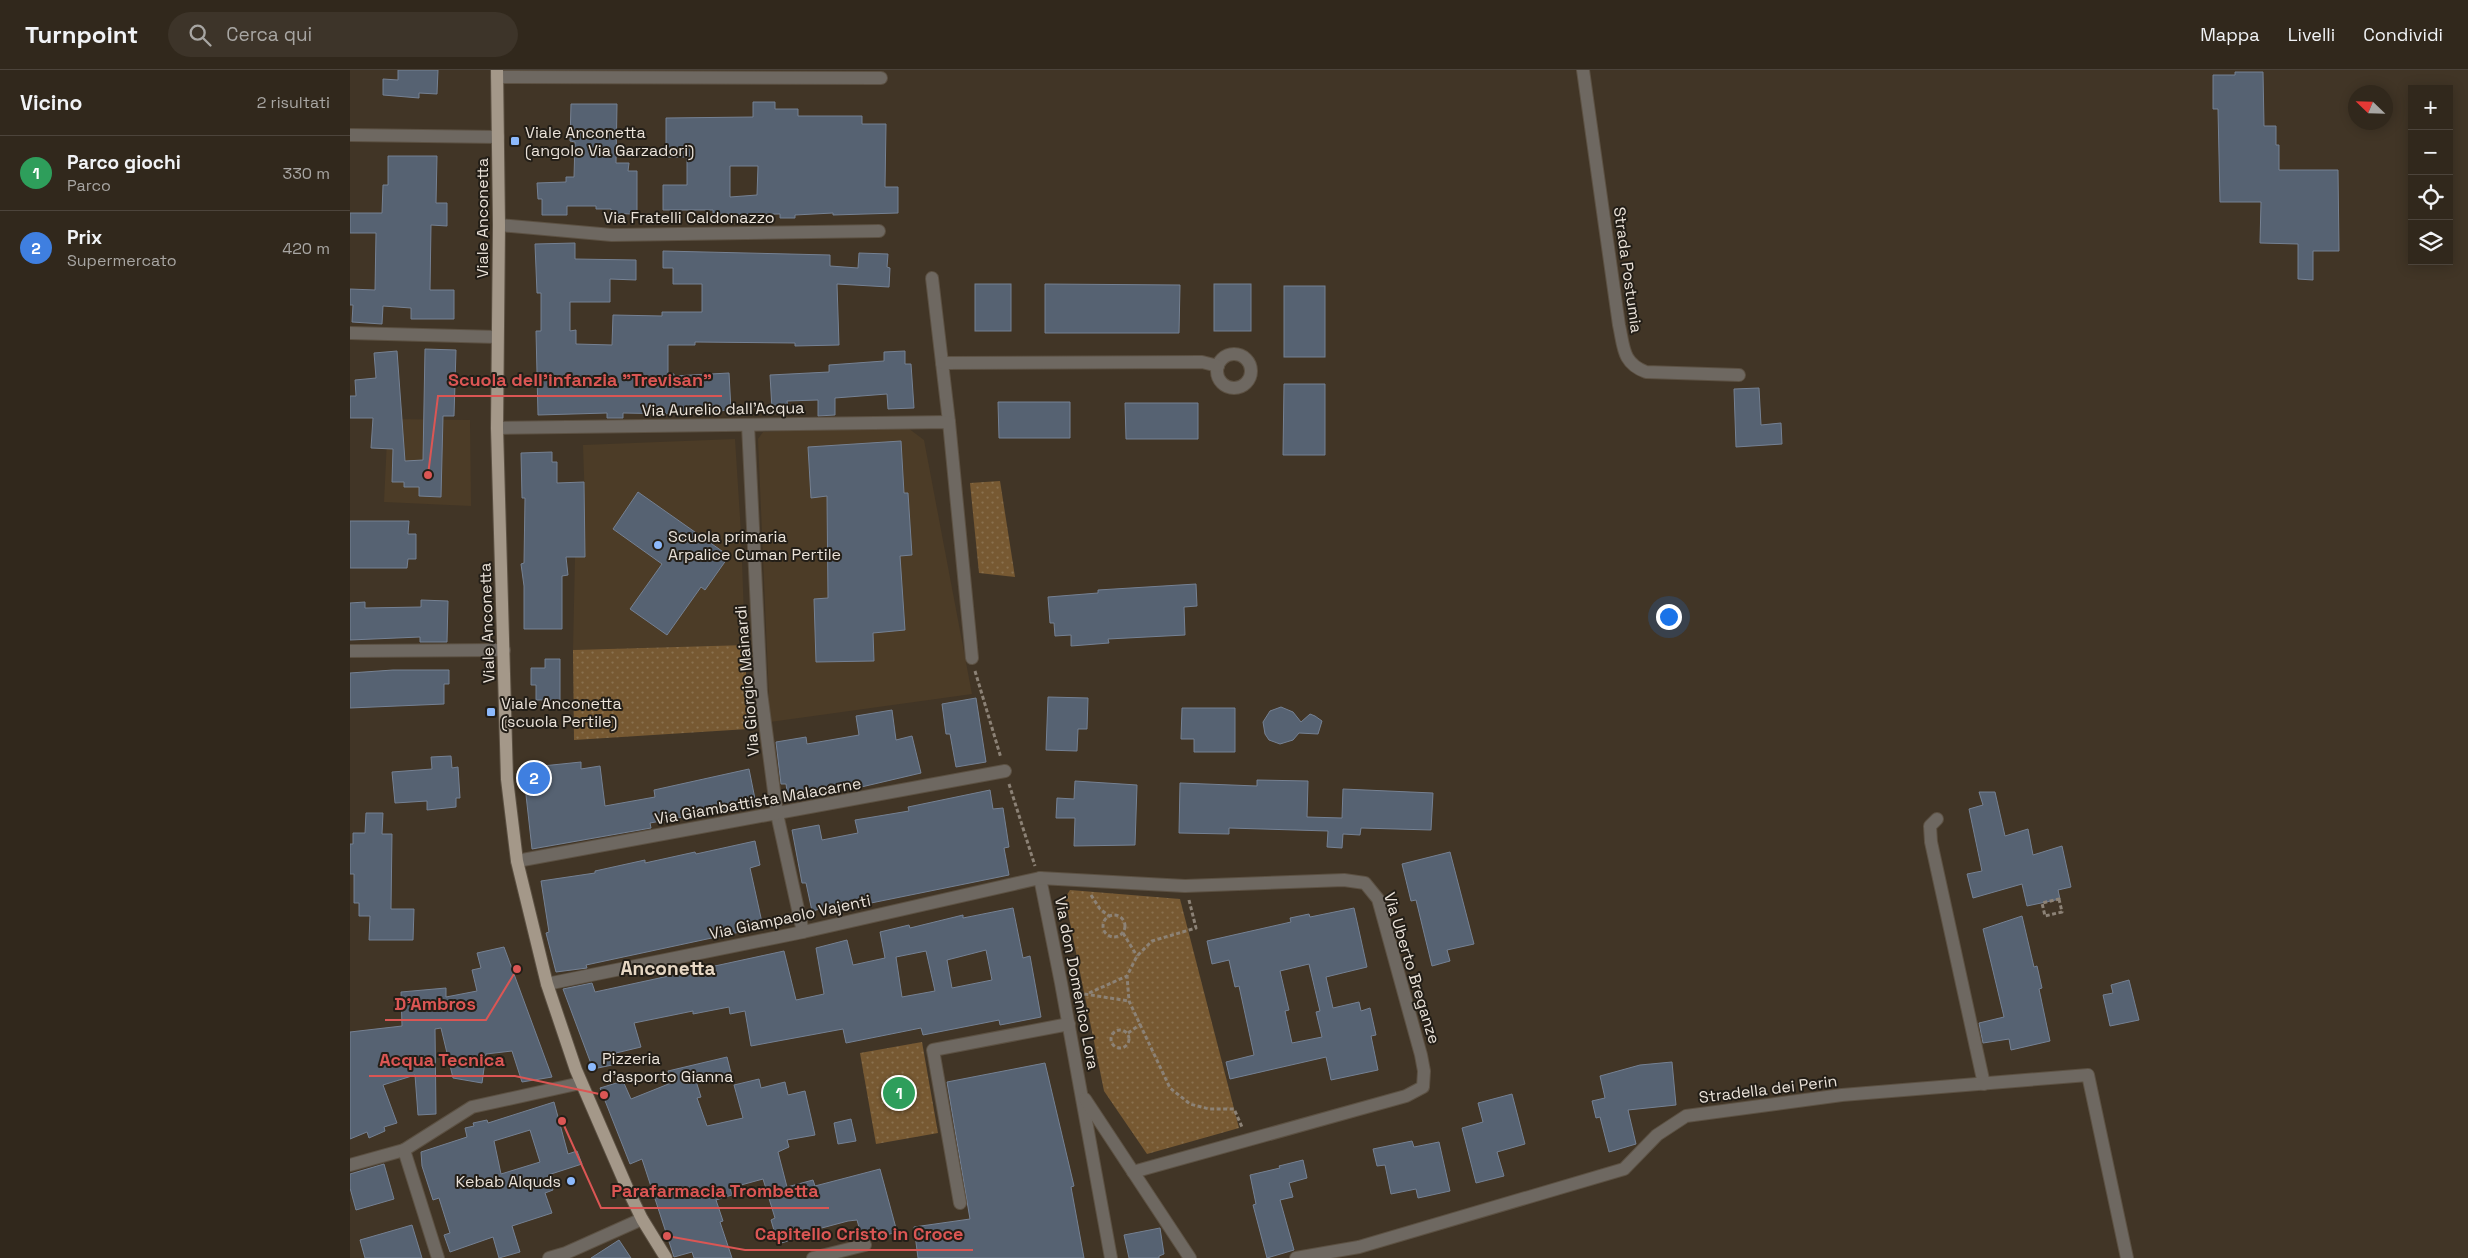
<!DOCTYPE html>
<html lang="it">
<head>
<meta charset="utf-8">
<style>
	:root { --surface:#31281c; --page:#3d3429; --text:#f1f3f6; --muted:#a8a6a3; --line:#4c443b; --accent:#db2777 }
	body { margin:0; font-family:"Space Grotesk",sans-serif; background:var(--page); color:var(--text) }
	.controls { position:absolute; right:15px; top:15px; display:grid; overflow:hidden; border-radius:0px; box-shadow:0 2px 12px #0003 }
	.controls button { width:45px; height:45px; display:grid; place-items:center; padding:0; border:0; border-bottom:1px solid var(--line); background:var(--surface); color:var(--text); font:25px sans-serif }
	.compass { position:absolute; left:1998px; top:15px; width:45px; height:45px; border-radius:50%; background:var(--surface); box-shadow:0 2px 12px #0003; rotate:293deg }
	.you { position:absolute; left:1318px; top:546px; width:18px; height:18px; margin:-12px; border:4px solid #fff; border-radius:50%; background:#1a73e8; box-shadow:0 0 0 8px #1a73e833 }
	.badge { display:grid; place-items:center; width:32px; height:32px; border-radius:50%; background:var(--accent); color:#fff; font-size:16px; font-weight:700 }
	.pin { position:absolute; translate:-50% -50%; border:2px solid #fff; box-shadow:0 1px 5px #0006 }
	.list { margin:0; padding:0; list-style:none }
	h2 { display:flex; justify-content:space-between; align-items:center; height:65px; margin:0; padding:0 20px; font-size:21px }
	h2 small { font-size:16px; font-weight:400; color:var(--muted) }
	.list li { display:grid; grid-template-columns:32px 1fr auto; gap:15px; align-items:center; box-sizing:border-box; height:75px; padding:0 20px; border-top:1px solid var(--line) }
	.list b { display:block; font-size:19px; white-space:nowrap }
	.list p { margin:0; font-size:16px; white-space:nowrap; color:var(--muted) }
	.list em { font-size:16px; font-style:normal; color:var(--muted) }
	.icon { flex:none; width:28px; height:28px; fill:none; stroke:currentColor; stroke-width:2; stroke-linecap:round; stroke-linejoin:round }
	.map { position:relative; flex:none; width:2118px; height:1188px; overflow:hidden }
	header { display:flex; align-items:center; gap:30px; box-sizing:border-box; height:70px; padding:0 25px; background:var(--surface); border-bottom:1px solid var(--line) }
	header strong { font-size:24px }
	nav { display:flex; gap:28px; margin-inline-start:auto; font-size:18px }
	.search { width:350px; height:45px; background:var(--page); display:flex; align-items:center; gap:12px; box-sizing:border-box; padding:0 18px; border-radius:28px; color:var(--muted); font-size:19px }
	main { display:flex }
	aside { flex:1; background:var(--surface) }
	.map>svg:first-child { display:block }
	.built { fill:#4c3c27 }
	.park { fill:url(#park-dots) }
	.building { fill:#566272; stroke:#758193; fill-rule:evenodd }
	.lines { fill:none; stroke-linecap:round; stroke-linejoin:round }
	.street-casing { stroke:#5c5143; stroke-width:14 }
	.primary-casing { stroke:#5c5143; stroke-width:14 }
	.path { stroke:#8c8276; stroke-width:3; stroke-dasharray:4 2.5; stroke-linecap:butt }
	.street { stroke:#6e6861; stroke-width:12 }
	.primary { stroke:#a49889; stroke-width:12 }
	.poi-dot { fill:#8cb9fc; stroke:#231e17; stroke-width:2 }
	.labels { text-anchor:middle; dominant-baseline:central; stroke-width:4; stroke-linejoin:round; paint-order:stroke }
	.poi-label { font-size:16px; fill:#eae2d9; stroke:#231e17; text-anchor:start }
	.street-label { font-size:16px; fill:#eae2d9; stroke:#231e17 }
	.quarter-label { font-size:19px; font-weight:bold; fill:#e6d7c4; stroke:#231e17 }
	.leader { fill:none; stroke:#db5654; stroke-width:2 }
	.callout-dot { fill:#db5654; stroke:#231e17; stroke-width:2 }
	.callout-label { font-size:18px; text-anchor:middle; font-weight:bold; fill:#db5654; stroke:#231e17; stroke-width:4; stroke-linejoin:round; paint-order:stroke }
</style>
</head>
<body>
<header>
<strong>Turnpoint</strong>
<div class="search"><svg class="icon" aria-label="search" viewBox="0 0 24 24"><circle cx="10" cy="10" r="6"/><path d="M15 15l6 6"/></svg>Cerca qui</div>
<nav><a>Mappa</a><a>Livelli</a><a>Condividi</a></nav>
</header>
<main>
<aside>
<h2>Vicino<small>2 risultati</small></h2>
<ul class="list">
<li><span class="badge" style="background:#2e9e5b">1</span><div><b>Parco giochi</b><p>Parco</p></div><em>330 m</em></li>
<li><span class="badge" style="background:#3f7fe0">2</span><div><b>Prix</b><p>Supermercato</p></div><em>420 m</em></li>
</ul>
</aside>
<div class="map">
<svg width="2118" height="1188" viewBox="0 0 2118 1188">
	<defs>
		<pattern id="park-dots" width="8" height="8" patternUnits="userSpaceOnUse" patternTransform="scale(1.25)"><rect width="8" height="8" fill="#775932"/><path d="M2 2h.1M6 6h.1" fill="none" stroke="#8a714f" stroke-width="1.8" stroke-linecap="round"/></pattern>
	</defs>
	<rect width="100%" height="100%" fill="#413526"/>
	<g class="built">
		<polygon points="38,349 120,350 121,436 34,432"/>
		<polygon points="554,355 574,370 622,624 420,652 408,369 413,362"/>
		<polygon points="385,369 391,463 395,575 223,580 225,487 235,435 233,375"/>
	</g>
	<g class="park">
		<polygon points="650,411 665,507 629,503 620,413"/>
		<polygon points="395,575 398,659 224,670 223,580"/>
		<polygon points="720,820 830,829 889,1058 797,1084 754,1021 715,828"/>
		<polygon points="572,972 588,1063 526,1074 510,983"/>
	</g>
	<g class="building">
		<polygon points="48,0 88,0 87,24 69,23 69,28 33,25 33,9 48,10"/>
		<polygon points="1885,2 1913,2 1914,56 1926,56 1926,75 1929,75 1929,100 1988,100 1989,181 1963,181 1963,210 1948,209 1948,174 1910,173 1911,132 1870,132 1868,39 1863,39 1863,5 1885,5"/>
		<path d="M403,32H425V39H448V46H512V54H536L535,117H548V143L483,145V143L445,145V148H430V144L363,145V140H313V115H337V87H316V48L403,47ZM380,96H408L407,125L380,127Z"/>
		<polygon points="221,34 267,34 266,93 279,93 278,101 287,101 287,141 280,141 280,144 261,143 261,139 246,139 246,136 217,136 217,145 192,145 192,129 188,129 187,113 216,112 216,107 224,107 225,72 220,71"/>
		<polygon points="38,86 87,86 86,133 97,133 97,156 81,155 80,220 104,220 104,249 61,249 61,238 33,236 32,254 2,252 3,235 0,235 0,219 25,220 26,163 0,163 0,143 32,143 33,115 38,115"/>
		<polygon points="225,173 225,189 286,190 286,210 260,209 260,232 220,232 220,261 226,260 226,274 262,275 263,245 312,246 312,242 352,242 352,214 323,214 323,198 313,198 313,181 480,185 480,196 508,198 509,183 538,184 537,197 540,198 539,217 487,214 489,275 445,276 445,273 345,272 345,275 318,275 318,304 324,304 324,306 379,303 381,340 328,344 273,343 273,348 257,348 257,343 188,345 186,261 191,261 191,223 187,223 185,174"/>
		<rect x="625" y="214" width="36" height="47"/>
		<polygon points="695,214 830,215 829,263 695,263"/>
		<rect x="864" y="214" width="37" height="47"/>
		<rect x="934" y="216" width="41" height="71"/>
		<polygon points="75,279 106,280 104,346 93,346 91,427 69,426 69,417 54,417 54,412 42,412 43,379 21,378 23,348 0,348 0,326 6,326 5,310 26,308 24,283 47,281 55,391 73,390"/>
		<polygon points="555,281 555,294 561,294 564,338 538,339 537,324 485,328 485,345 468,346 468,330 437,331 438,338 422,339 420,305 479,302 479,295 534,291 534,282"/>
		<polygon points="934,314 975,314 975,385 933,385"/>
		<polygon points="1409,318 1411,355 1431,353 1432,374 1386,377 1384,319"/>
		<polygon points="648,332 720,332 720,368 649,368"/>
		<polygon points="775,333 848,333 848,369 776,369"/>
		<polygon points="551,371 554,423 558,423 562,485 550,486 555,560 523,563 524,591 466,592 464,529 478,528 477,426 461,428 458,377"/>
		<polygon points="202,382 202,392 207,392 207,413 234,412 235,487 216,487 218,505 212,506 212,559 174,559 174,516 171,494 174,493 175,428 172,428 171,383"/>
		<polygon points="288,422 379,486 355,520 351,517 317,565 280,539 312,494 263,459"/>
		<polygon points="0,451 59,451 58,464 66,464 66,489 58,489 57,498 0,498"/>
		<polygon points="846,514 847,536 834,537 835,565 758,569 759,573 721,576 721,565 705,566 704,553 700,553 698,527 748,523 748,520"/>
		<polygon points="71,530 98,531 97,572 70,572 70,567 0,570 0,533 15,532 15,538 71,537"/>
		<polygon points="195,589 210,589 210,630 186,630 186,615 181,615 181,598 195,598"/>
		<polygon points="43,600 99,600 99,614 94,614 94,634 0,638 0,603"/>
		<polygon points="698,627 738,628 737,659 728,659 727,681 696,680"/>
		<polygon points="626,628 636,692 606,697 600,664 596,664 592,634"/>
		<polygon points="931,637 943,642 951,652 960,644 965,646 972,651 968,664 949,663 943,670 930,674 919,670 915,664 913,652 920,641"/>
		<polygon points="832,638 885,638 885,682 844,682 844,669 831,669"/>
		<polygon points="542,640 546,670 562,666 571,703 507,718 507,715 455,721 456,725 438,728 436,714 431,714 426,672 456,667 457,674 509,665 506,646"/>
		<polygon points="101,686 102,698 108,697 110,728 106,728 106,737 77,740 77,731 45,733 42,702 82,699 81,687"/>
		<polygon points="231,692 231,699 250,696 255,736 305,727 304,720 399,699 406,734 300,753 301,758 182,779 173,698"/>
		<polygon points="907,710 958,711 957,747 992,748 993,719 1083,723 1081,760 1011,758 1010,765 993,764 992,778 977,777 978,761 879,758 879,764 829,763 830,713 907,716"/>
		<polygon points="725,711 787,715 785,775 724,776 725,748 706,748 707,728 724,729"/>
		<polygon points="640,720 643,739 653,738 659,777 654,778 659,805 521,833 520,827 462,841 456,813 452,813 442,760 469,755 472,770 508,763 505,750 559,741 558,737"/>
		<polygon points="1629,722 1645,722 1655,766 1678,759 1683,785 1712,776 1721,817 1708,820 1710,829 1677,836 1672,814 1623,828 1617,804 1632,801 1619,739 1633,735"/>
		<polygon points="16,743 33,743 32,764 42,764 41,839 64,839 63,870 19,870 20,846 9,846 9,833 4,833 4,804 0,804 0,774 3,774 3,763 15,763"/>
		<polygon points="405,771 410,795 400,798 413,857 236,895 237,898 206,902 196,863 199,862 191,811 245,803 245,801 295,790 295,793 345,782 346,784"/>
		<polygon points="1100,782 1124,874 1097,880 1100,891 1082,896 1066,830 1061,831 1052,794"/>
		<path d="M663,838L673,888L680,886L691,947L650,955L649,950L573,965L571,958L496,973L493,959L401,976L395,941L380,944L379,937L343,944V941L284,953L291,977L266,983L268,987L264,988L267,994L243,999L213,919L242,913L245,922L434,881L446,930L474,924L466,878L497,870L503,895L535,888L530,862L559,855L560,858L613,845V848ZM636,880L642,910L602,918L597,890ZM576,881L585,921L552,927L546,887Z"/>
		<path d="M1004,838L1017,897L976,907L983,938L1009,932L1011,941L1020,938L1026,965L1021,966L1028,1000L981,1010L976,987L880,1009L876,992L904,985L889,916L885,917L879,890L862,894L857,871L941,852L940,848L959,844L960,847ZM959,894L970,941L966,942L972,967L942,973L935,941L939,940L930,901Z"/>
		<polygon points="1672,846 1684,897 1687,896 1692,918 1689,919 1700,971 1661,980 1659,969 1633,973 1629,953 1654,947 1633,859"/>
		<polygon points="154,877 202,1007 172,1012 162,981 136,984 132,1013 103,1008 91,958 85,959 86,1044 68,1045 65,1005 33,1015 47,1053 34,1057 35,1061 19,1068 17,1062 0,1069 0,962 52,956 51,922 96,918 96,927 127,921 122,900 131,898 127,883"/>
		<polygon points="1779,910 1789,950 1760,956 1753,925 1763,923 1761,915"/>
		<polygon points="377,987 381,1003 346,1011 351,1027 347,1028 357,1056 393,1048 384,1015 409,1009 411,1018 435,1012 438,1025 455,1021 465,1065 437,1070 439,1077 428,1082 437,1117 463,1110 465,1116 530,1099 547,1162 521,1169 512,1168 507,1150 498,1151 453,1163 454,1166 428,1174 421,1150 425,1148 413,1109 380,1118 382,1125 366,1130 373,1151 370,1152 382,1188 344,1188 342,1182 324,1187 292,1089 280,1094 250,1018 273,1011 281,1029 321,1013 318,1001"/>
		<polygon points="1322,992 1326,1035 1278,1040 1286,1074 1259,1082 1250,1047 1246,1048 1242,1031 1255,1028 1250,1006 1290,995"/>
		<polygon points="695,993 724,1116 721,1117 734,1188 568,1188 564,1157 620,1149 597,1012"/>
		<polygon points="1162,1024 1175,1074 1147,1082 1154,1106 1126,1113 1112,1058 1133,1052 1128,1033"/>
		<path d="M204,1032L218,1084L227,1081L232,1094L198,1105L203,1120L195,1123L202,1143L162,1156L170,1182L149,1188L143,1167L100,1182L94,1165L100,1163L89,1128L83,1130L72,1096L71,1082L117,1067L115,1058L124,1056L123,1053L137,1050L138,1053ZM180,1060L190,1092L151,1104L144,1071Z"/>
		<polygon points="501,1049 506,1071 488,1074 484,1053"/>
		<polygon points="1062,1071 1064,1077 1089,1072 1100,1121 1068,1128 1066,1119 1041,1124 1035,1095 1027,1096 1023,1079"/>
		<polygon points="953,1090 957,1108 939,1113 943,1127 930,1130 944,1180 917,1188 903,1135 906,1134 900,1105 930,1098 929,1096"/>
		<polygon points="34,1094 44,1129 6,1140 0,1118 0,1104"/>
		<polygon points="62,1155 72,1188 15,1188 10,1170"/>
		<polygon points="810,1158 814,1184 809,1186 809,1188 779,1188 774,1165"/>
		<polygon points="269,1170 281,1188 241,1188"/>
	</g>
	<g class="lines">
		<defs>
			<g id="street">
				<path d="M1233,0L1269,255C1274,277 1272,293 1296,302L1389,305"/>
				<polyline points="147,7 531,8"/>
				<polyline points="0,65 148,67"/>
				<polyline points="149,155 262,165 529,161"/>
				<polyline points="582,208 599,352"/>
				<polyline points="0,263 147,267"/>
				<circle cx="884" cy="301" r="17"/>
				<polyline points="592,293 852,292 868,296"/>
				<polyline points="398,355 411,622 427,744 453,862"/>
				<polyline points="147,358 599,352 622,588"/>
				<polyline points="0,581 154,580"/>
				<polyline points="1587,749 1580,756 1581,772 1634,1014"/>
				<polyline points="167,791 655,701"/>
				<polyline points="690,808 711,913 761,1188"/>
				<polyline points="197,914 453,862 690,808 835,816 994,810 1015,813 1028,829 1071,985 1074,1001 1073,1017 1056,1026 783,1102"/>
				<polyline points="735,1029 840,1188"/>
				<polyline points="0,1095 54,1080"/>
				<polyline points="610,1133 583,980 719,954"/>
				<polyline points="88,1188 54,1080 122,1037 231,1013"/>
				<polyline points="199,1188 216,1183 292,1149"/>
				<polyline points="463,1188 515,1175"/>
				<polyline points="946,1188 1009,1177 1274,1099 1307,1065 1336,1046 1492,1025 1738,1005 1777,1188"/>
			</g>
			<polyline id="primary" points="147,0 149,155 147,358 157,709 167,791 197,914 226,1000 278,1120 292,1149 316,1188"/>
		</defs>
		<use href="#street" class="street-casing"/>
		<use href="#primary" class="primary-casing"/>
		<g class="path">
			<polyline points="625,601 651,688"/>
			<polyline points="659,714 685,796"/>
			<polyline points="741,825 750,839 759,846"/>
			<polygon points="1709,829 1712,842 1695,846 1692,833"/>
			<polyline points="839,830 846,858 802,871 787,886 777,906 779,931 820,1018 840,1034 859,1039 884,1039 892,1057"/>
			<circle cx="764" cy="856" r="11"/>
			<polyline points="773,863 787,886"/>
			<polyline points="728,923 779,931"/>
			<polyline points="739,923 777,906"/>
			<circle cx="770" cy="969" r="9"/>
			<polyline points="778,963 791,954"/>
		</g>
		<use href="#street" class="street"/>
		<use href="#primary" class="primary"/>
	</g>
	<g class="poi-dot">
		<rect x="160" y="66" width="10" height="10" rx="2.5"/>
		<circle cx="308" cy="475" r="5"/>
		<rect x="136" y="637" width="10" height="10" rx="2.5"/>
		<circle cx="242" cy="997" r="5"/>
		<circle cx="221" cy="1111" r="5"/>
	</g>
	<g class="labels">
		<g class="poi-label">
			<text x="175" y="62">Viale Anconetta<tspan x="175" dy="18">(angolo Via Garzadori)</tspan></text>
			<text x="318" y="466">Scuola primaria<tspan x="318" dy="18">Arpalice Cuman Pertile</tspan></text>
			<text x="151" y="633">Viale Anconetta<tspan x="151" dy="18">(scuola Pertile)</tspan></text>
			<text x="252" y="988">Pizzeria<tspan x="252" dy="18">d'asporto Gianna</tspan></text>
			<text x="211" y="1111" text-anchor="end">Kebab Alquds</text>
		</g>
		<g class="street-label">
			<text x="339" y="147">Via Fratelli Caldonazzo</text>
			<text transform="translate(132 148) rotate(-90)">Viale Anconetta</text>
			<text transform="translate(1278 200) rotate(82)">Strada Postumia</text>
			<text transform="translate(373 339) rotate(-1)">Via Aurelio dall'Acqua</text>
			<text transform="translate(137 553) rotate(-92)">Viale Anconetta</text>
			<text transform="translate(397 611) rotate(-95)">Via Giorgio Mainardi</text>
			<text transform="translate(408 731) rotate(-10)">Via Giambattista Malacarne</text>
			<text transform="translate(440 847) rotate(-12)">Via Giampaolo Vajenti</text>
			<text transform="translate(1062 898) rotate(73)">Via Uberto Breganze</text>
			<text transform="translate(727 913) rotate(79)">Via don Domenico Lora</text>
			<text transform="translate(1418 1019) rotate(-7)">Stradella dei Perin</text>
		</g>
		<g class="quarter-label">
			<text x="318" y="898">Anconetta</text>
		</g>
	</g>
	<path class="leader" d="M78 405L88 326H372M167 899L136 950H35M254 1025L165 1006H19M212 1051L251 1138H479M317 1166L395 1180H623"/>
	<g class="callout-dot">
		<circle cx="78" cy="405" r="5"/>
		<circle cx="167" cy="899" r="5"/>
		<circle cx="254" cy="1025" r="5"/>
		<circle cx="212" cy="1051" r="5"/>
		<circle cx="317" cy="1166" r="5"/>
	</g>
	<g class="callout-label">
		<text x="230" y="316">Scuola dell'infanzia "Trevisan"</text>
		<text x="85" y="940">D'Ambros</text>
		<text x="92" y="996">Acqua Tecnica</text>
		<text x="365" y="1127">Parafarmacia Trombetta</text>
		<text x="509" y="1170">Capitello Cristo in Croce</text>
	</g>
</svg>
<div class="controls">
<button>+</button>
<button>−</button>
<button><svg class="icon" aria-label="locate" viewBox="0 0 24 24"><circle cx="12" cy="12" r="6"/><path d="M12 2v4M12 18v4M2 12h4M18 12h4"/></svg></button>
<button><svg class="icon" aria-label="layers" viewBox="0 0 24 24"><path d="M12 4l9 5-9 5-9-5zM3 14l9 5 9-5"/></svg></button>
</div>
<svg class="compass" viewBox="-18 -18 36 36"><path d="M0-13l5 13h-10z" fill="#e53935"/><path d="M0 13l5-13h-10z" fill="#a8a6a3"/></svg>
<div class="you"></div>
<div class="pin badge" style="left:549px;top:1023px;background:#2e9e5b">1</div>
<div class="pin badge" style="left:184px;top:708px;background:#3f7fe0">2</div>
</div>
</main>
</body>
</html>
